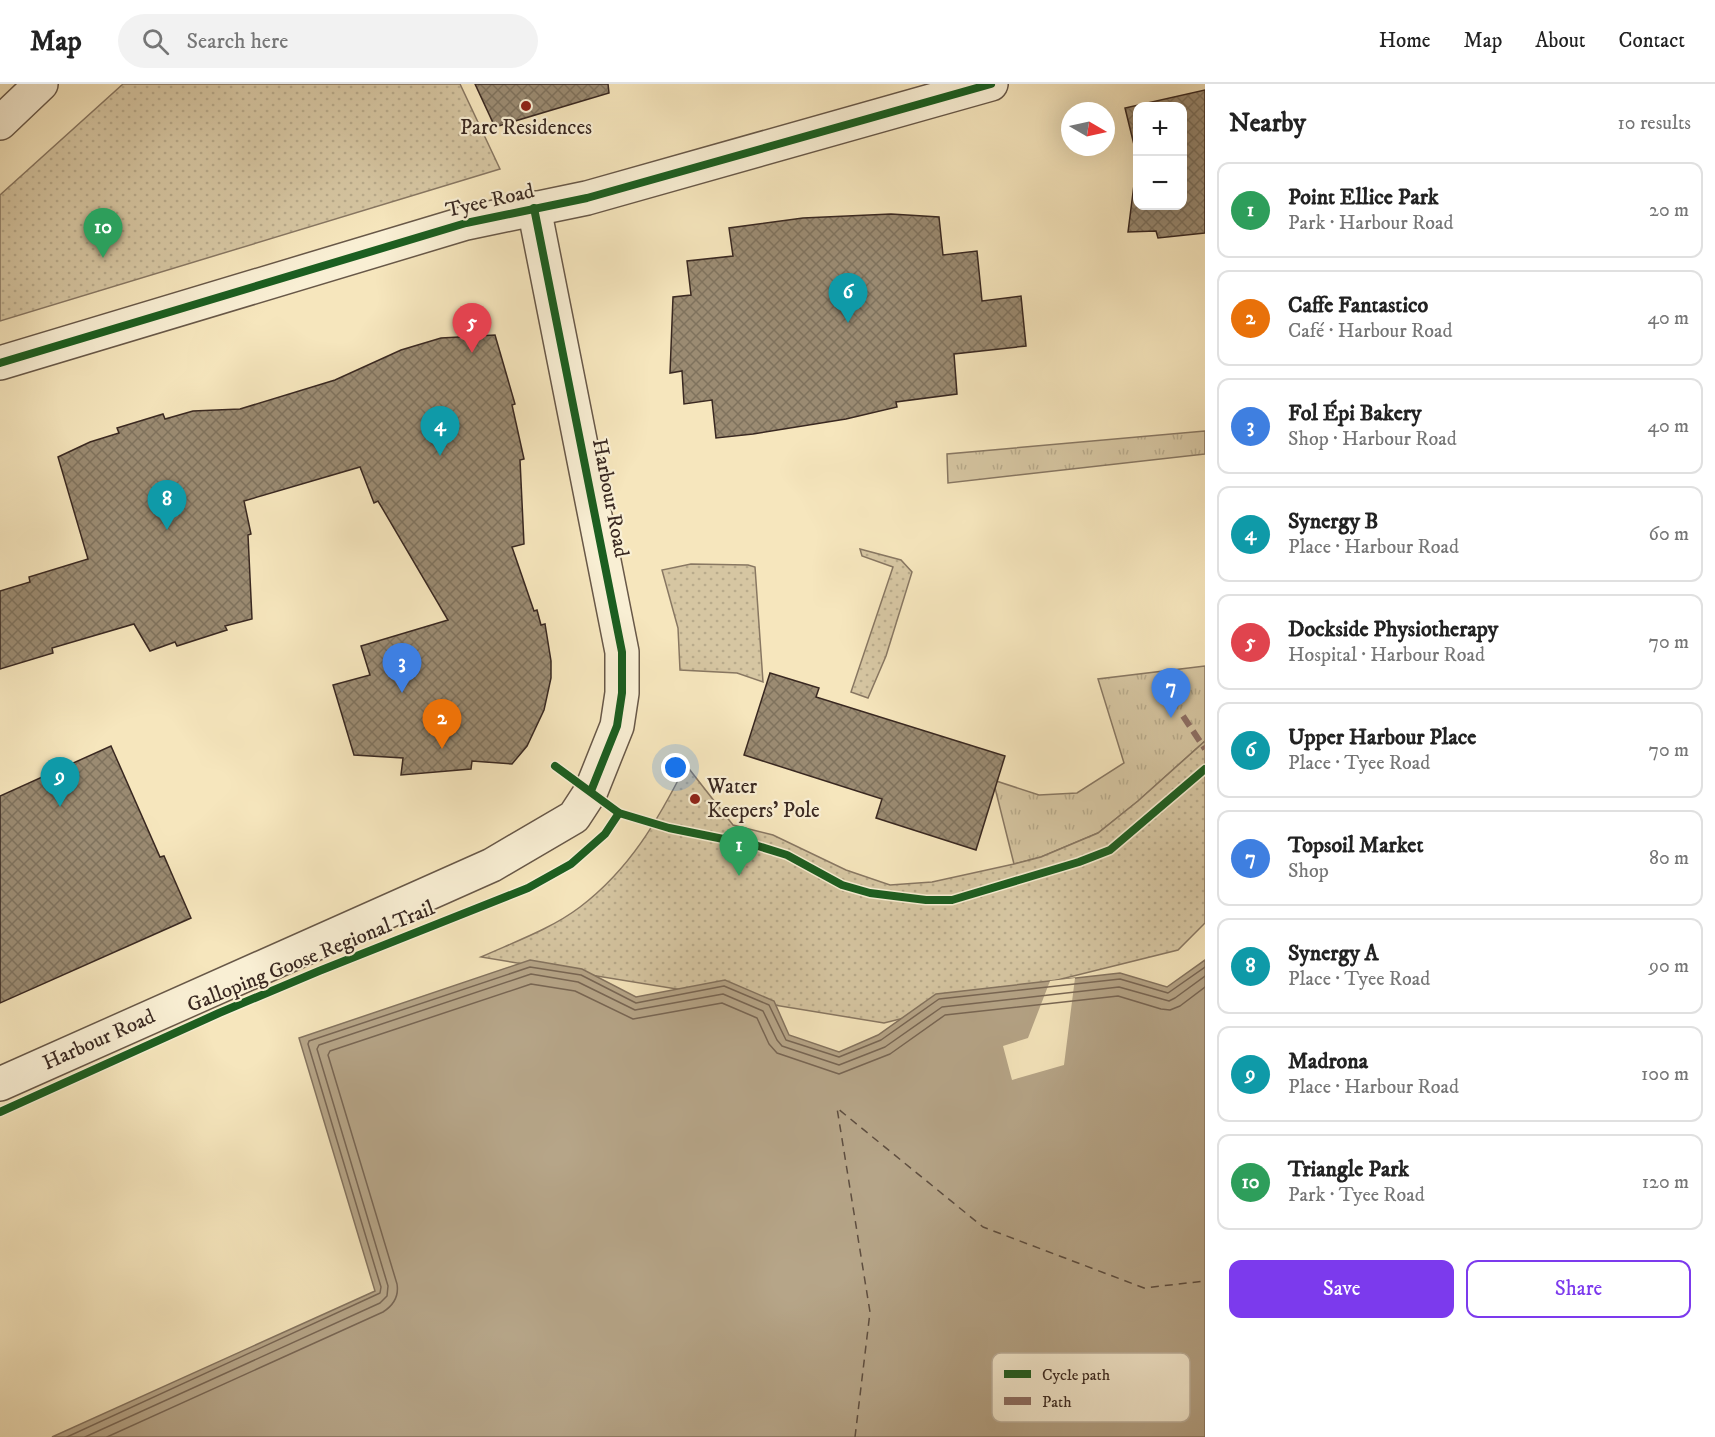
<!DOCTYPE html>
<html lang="en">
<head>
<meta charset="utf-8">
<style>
	:root { --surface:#fff; --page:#f2f2f2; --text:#222; --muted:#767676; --line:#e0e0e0; --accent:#7c3aed }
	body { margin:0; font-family:"IM FELL DW Pica",serif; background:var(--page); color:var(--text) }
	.controls { position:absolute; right:18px; top:18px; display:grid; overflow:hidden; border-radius:12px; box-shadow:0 6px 24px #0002 }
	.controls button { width:54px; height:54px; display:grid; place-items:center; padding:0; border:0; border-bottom:2px solid var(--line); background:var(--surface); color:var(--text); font:30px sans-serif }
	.compass { position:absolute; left:1061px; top:18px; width:54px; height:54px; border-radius:50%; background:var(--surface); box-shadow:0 6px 24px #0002; rotate:99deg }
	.you { position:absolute; left:676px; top:684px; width:21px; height:21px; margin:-15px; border:4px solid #fff; border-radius:50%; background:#1a73e8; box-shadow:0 0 0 9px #1a73e833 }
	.badge { display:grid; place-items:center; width:39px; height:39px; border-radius:50%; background:var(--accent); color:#fff; font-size:20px; font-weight:700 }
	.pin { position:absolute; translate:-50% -50px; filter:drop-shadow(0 2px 3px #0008) }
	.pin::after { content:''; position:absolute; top:32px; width:21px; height:18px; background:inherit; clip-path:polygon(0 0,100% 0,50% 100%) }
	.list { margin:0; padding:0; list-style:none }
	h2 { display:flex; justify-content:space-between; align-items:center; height:78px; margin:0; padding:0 24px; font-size:26px }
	h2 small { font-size:20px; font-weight:400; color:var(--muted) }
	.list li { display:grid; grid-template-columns:39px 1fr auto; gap:18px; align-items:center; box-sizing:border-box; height:96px; margin:0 12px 12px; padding:0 12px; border:2px solid var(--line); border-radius:12px }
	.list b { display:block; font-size:22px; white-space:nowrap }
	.list p { margin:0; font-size:20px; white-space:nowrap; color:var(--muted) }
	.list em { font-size:20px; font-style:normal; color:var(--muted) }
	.actions { display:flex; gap:12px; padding:18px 24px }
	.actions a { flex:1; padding:14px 0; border:2px solid var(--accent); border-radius:12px; text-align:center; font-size:21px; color:var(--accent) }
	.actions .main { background:var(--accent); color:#fff }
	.icon { flex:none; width:33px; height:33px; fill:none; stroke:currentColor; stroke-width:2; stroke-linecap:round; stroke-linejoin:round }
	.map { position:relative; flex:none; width:1205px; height:1353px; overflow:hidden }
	header { display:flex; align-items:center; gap:36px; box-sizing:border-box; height:84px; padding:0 30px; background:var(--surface); border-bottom:2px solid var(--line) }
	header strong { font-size:28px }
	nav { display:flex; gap:33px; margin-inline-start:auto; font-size:21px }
	.search { width:420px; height:54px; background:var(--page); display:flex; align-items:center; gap:15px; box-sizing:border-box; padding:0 21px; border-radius:33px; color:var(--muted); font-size:22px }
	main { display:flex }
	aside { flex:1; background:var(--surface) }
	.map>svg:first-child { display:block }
	.grass { fill:url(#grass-tufts); stroke:#887762; stroke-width:1.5 }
	.park { fill:url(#park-dots); stroke:#887762; stroke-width:1.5 }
	.water { fill:#b6a588; stroke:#84735f; stroke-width:1.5 }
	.pier { fill:#f6e6bd }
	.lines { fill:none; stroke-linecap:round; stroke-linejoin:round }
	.shore { stroke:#786654; stroke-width:1.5 }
	.ferry { stroke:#5e4e40; stroke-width:1.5; stroke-dasharray:8 6; stroke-linecap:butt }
	.building { fill:url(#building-cross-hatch); stroke:#392821; stroke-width:1.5 }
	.minor-casing { stroke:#685848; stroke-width:36 }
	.minor { stroke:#f9efd4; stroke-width:33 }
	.quiet { stroke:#8d6e63; stroke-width:6; stroke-dasharray:12 6; stroke-linecap:butt }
	.cycleway-casing { stroke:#f9efd4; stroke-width:11 }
	.cycleway { stroke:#1b5e20; stroke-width:8 }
	.poi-dot { fill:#8f2418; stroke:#f9efd4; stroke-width:2 }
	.labels { text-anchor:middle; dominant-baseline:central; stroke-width:4.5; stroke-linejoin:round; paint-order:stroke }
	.poi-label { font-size:21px; fill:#392821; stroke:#f9efd4 }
	.street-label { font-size:21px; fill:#392821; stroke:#f9efd4 }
	.key { fill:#f9efd4; stroke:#bfb39e; stroke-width:1.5 }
	.key-label { font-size:16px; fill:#392821 }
</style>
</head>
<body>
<header>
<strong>Map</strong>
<div class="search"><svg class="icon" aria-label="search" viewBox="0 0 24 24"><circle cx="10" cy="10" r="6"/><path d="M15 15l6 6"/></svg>Search here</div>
<nav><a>Home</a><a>Map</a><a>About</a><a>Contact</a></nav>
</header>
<main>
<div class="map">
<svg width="1205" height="1353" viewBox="0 0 1205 1353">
	<defs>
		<pattern id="grass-tufts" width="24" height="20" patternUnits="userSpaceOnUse" patternTransform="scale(1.5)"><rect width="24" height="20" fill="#d6c6a2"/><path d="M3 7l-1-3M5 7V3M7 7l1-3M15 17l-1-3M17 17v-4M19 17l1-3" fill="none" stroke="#b8aa8b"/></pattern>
		<pattern id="park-dots" width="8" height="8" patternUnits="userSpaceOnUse" patternTransform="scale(1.5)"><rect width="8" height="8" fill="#d6c6a2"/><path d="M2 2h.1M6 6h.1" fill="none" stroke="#b8aa8b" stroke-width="1.8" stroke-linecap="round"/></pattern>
		<pattern id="building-cross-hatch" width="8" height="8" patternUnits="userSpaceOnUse" patternTransform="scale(1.5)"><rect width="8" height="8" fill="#9b8b72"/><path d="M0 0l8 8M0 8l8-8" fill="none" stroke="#7f725d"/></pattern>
	</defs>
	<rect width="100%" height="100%" fill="#f6e6bd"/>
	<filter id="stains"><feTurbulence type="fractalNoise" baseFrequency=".00333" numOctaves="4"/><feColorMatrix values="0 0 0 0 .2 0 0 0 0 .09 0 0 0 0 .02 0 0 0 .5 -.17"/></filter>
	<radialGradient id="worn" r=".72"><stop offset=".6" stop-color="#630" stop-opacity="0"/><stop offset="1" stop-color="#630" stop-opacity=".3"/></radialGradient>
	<g class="grass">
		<polygon points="1205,347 1205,370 948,399 947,370"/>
		<polygon points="1205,582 1205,657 1138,717 1098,749 1041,773 1014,780 993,696 1039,711 1077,709 1124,679 1098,595"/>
	</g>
	<g class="park">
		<polygon points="123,0 460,0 500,85 0,237 0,111"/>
		<polygon points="860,465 901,476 912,488 886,572 868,614 851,608 893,483 862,472"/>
		<polygon points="691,480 748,481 755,483 763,598 737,589 680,586 678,544 662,486"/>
		<path d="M1205,657V839L1178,866L884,939L481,873C514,858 551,845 580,823C630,785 658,736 686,681L733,741L773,751L846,786L890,801L932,798L1014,780L1041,773L1098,749L1138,717Z"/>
	</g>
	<polygon class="water" points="530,876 582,885 636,913 725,896 774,917 789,951 839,968 878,951 936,910 1120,889 1167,903 1205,876 1205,1353 52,1353 375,1207 299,954"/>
	<polygon class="pier" points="1075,894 1064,981 1012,996 1003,962 1028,954 1050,897"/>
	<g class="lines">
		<g class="shore">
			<polyline points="67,1353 380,1209 381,1203 308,960 309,957 530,883 581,891 636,919 724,902 769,921 786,956 839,973 881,956 939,915 1120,895 1168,909 1205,883"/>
			<polyline points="85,1353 380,1219 387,1212 388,1202 317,965 319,961 531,890 578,898 635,926 723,910 763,927 777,956 782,962 839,981 885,963 942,923 1119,903 1169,917 1175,914 1205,892"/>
			<path d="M107,1353L383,1228C394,1221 399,1212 397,1200L328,971L330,967L531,900L575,907L633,935L722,919L757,934L769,960L777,969L839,990L890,970L945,931L1118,912L1161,925L1170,926L1180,922L1205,903"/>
		</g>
		<polyline class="ferry" points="855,1353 870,1228 837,1024 983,1143 1144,1204 1205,1197"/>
	</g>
	<g class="building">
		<polygon points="475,0 608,0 609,9 495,43"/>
		<polygon points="1205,6 1205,149 1158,154 1156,147 1128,148 1137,77 1137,122 1182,122 1182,22 1137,22 1137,73 1125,24"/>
		<polygon points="891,130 939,133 943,171 977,167 982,217 1021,212 1026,262 954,270 957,310 896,318 897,323 846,335 753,350 716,354 712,316 684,320 682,287 670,289 673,213 691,211 687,177 733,172 729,144 803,134"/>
		<polygon points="495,251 515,320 512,321 524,375 520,376 524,460 512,463 534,527 537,526 541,541 545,540 551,577 551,594 544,626 527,662 512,680 472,677 471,685 401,691 403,674 354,671 333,601 370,591 361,562 448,536 378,417 374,419 360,383 244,417 251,450 248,451 252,535 225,542 227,546 177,562 175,558 150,567 134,540 52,564 53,569 0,585 0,507 30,498 29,493 88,475 58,373 90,358 119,349 117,344 163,330 165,335 193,327 240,325 335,296 401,266 441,254"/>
		<polygon points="770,589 819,604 816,613 1005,672 976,766 876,734 882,715 744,671"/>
		<polygon points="111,662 160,773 164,772 191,834 0,919 0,712"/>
	</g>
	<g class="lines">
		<defs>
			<g id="minor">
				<polyline points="0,39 41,0"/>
				<polyline points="0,279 466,139 587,114 991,0"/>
				<polyline points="0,1000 492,781 574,733 591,707 617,642 622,609 622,568 534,124"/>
			</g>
		</defs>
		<use href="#minor" class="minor-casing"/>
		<use href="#minor" class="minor"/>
		<polyline class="quiet" points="1183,632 1205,665"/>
		<defs>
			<g id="cycleway">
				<polyline points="534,124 622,568 622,609 617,642 591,707"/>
				<polyline points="0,279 466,139 587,114 991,0"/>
				<polyline points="555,682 619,729 669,744 758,762 787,771 842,801 870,809 926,816 952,816 1079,778 1110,766 1205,685"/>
				<polyline points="0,1028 219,929 319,887 528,804 571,780 605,750 619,729"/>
			</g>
		</defs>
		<use href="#cycleway" class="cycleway-casing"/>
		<use href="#cycleway" class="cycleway"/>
	</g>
	<g class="poi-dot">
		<circle cx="526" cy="22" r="6"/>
		<circle cx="695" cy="715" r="6"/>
	</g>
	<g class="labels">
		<g class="poi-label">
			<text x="526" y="44">Parc Residences</text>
			<text x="707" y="703" text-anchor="start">Water<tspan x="707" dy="24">Keepers' Pole</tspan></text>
		</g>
		<g class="street-label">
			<text transform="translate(490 117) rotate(-13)">Tyee Road</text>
			<text transform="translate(610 414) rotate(79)">Harbour Road</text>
			<text transform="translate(311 873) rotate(-22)">Galloping Goose Regional Trail</text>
			<text transform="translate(99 956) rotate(-24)">Harbour Road</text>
		</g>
	</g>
	<rect x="992" y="1269" width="198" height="69" rx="9" class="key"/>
	<rect x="1004" y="1286" width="27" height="8" fill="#1b5e20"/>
	<rect x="1004" y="1313" width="27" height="8" fill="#8d6e63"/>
	<g class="key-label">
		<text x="1042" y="1296">Cycle path</text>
		<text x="1042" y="1323">Path</text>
	</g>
	<rect width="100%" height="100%" filter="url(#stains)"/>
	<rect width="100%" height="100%" fill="url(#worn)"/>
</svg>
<div class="controls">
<button>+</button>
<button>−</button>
</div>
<svg class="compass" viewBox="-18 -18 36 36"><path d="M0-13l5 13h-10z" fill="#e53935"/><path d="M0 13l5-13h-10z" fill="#767676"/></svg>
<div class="you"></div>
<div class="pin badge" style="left:739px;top:792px;background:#2e9e5b">1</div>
<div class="pin badge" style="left:442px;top:665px;background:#e8710a">2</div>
<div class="pin badge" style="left:402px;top:609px;background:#3f7fe0">3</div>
<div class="pin badge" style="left:440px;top:372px;background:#0f9aa8">4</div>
<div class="pin badge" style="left:472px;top:269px;background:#e0444e">5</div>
<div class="pin badge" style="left:848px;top:239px;background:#0f9aa8">6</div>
<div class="pin badge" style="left:1171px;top:634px;background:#3f7fe0">7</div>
<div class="pin badge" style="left:167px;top:446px;background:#0f9aa8">8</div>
<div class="pin badge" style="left:60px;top:723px;background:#0f9aa8">9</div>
<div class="pin badge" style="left:103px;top:174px;background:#2e9e5b">10</div>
</div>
<aside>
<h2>Nearby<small>10 results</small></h2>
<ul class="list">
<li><span class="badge" style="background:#2e9e5b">1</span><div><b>Point Ellice Park</b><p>Park · Harbour Road</p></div><em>20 m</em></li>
<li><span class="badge" style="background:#e8710a">2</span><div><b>Caffe Fantastico</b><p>Café · Harbour Road</p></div><em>40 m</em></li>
<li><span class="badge" style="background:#3f7fe0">3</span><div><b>Fol Épi Bakery</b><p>Shop · Harbour Road</p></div><em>40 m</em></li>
<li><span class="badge" style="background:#0f9aa8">4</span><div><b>Synergy B</b><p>Place · Harbour Road</p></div><em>60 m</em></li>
<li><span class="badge" style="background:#e0444e">5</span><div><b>Dockside Physiotherapy</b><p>Hospital · Harbour Road</p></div><em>70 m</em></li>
<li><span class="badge" style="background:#0f9aa8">6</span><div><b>Upper Harbour Place</b><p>Place · Tyee Road</p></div><em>70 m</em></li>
<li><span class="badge" style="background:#3f7fe0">7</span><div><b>Topsoil Market</b><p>Shop</p></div><em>80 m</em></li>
<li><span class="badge" style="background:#0f9aa8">8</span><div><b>Synergy A</b><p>Place · Tyee Road</p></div><em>90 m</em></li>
<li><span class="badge" style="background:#0f9aa8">9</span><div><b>Madrona</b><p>Place · Harbour Road</p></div><em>100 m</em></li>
<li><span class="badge" style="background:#2e9e5b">10</span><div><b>Triangle Park</b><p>Park · Tyee Road</p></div><em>120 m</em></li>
</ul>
<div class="actions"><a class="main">Save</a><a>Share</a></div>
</aside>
</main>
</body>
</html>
